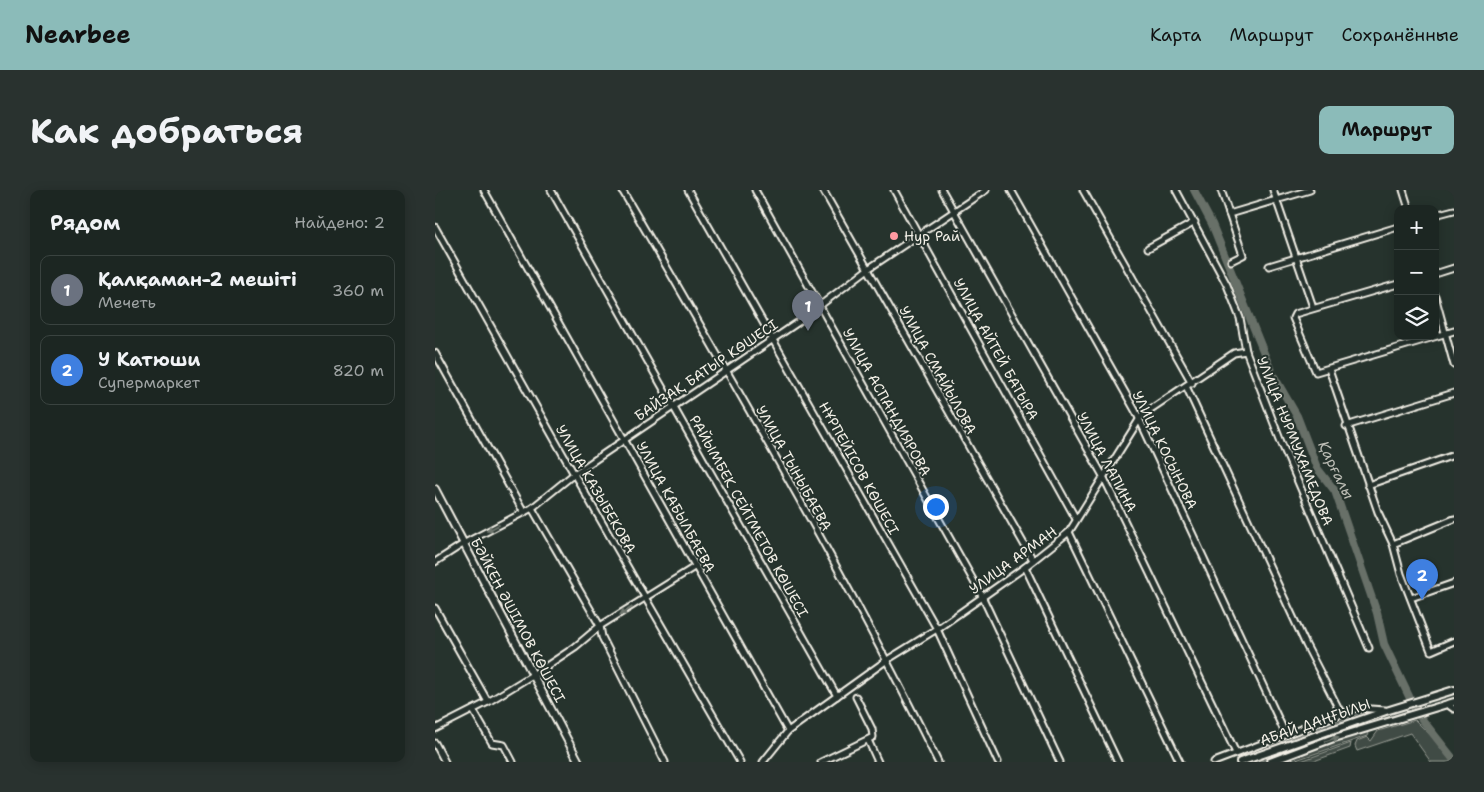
<!DOCTYPE html>
<html lang="ru">
<head>
<meta charset="utf-8">
<style>
	:root { --surface:#1c2622; --page:#29322f; --text:#f1f3f6; --muted:#a0a5a5; --line:#3a4340; --accent:#8bbbb9 }
	body { margin:0; font-family:"Shantell Sans",sans-serif; background:var(--page); color:var(--text) }
	.controls { position:absolute; right:15px; top:15px; display:grid; overflow:hidden; border-radius:10px; box-shadow:0 2px 12px #0003 }
	.controls button { width:45px; height:45px; display:grid; place-items:center; padding:0; border:0; border-bottom:1px solid var(--line); background:var(--surface); color:var(--text); font:25px sans-serif }
	.you { position:absolute; left:500px; top:316px; width:18px; height:18px; margin:-12px; border:4px solid #fff; border-radius:50%; background:#1a73e8; box-shadow:0 0 0 8px #1a73e833 }
	.badge { display:grid; place-items:center; width:32px; height:32px; border-radius:50%; background:var(--accent); color:#fff; font-size:16px; font-weight:700 }
	.pin { position:absolute; translate:-50% -41px; filter:drop-shadow(0 1px 2px #0008) }
	.pin::after { content:''; position:absolute; top:26px; width:18px; height:15px; background:inherit; clip-path:polygon(0 0,100% 0,50% 100%) }
	.list { margin:0; padding:0; list-style:none }
	h2 { display:flex; justify-content:space-between; align-items:center; height:65px; margin:0; padding:0 20px; font-size:21px }
	h2 small { font-size:16px; font-weight:400; color:var(--muted) }
	.list li { display:grid; grid-template-columns:32px 1fr auto; gap:15px; align-items:center; box-sizing:border-box; height:70px; margin:0 10px 10px; padding:0 10px; border:1px solid var(--line); border-radius:10px }
	.list b { display:block; font-size:19px; white-space:nowrap }
	.list p { margin:0; font-size:16px; white-space:nowrap; color:var(--muted) }
	.list em { font-size:16px; font-style:normal; color:var(--muted) }
	.icon { flex:none; width:28px; height:28px; fill:none; stroke:currentColor; stroke-width:2; stroke-linecap:round; stroke-linejoin:round }
	.map { position:relative; flex:none; width:1019px; height:572px; overflow:hidden; border-radius:10px }
	header { display:flex; align-items:center; gap:30px; box-sizing:border-box; height:70px; padding:0 25px; background:var(--accent); color:#111 }
	header strong { font-size:24px }
	nav { display:flex; gap:28px; margin-inline-start:auto; font-size:18px }
	.intro { display:flex; align-items:center; justify-content:space-between; box-sizing:border-box; height:120px; padding:0 30px }
	h1 { margin:0; font-size:35px }
	.button { padding:12px 22px; border-radius:10px; background:var(--accent); color:#111; font-size:18px; font-weight:700 }
	main { display:flex; gap:30px; padding:0 30px }
	aside { flex:1; background:var(--surface); border-radius:10px; box-shadow:0 2px 12px #0003 }
	.map>svg:first-child { display:block }
	.green { fill:#414b45; stroke:#9a9e96 }
	.lines { fill:none; stroke-linecap:round; stroke-linejoin:round }
	.river { stroke:#676f68; stroke-width:8 }
	.minor-casing { stroke:#f4f1e8; stroke-width:9 }
	.major-casing { stroke:#f4f1e8; stroke-width:10 }
	.minor { stroke:#26332d; stroke-width:5 }
	.major { stroke:#26332d; stroke-width:6 }
	.oneway { fill:#6e766e }
	.poi-dot { fill:#ff9aa2; stroke:#26332d; stroke-width:2 }
	.labels { text-anchor:middle; dominant-baseline:central; stroke-width:4; stroke-linejoin:round; paint-order:stroke }
	.poi-label { font-size:14px; fill:#f4f1e8; stroke:#26332d; text-anchor:start }
	.street-label { font-size:14px; fill:#f4f1e8; stroke:#26332d }
	.water-label { font-size:15px; font-style:italic; fill:#bcbdb5; stroke:#26332d }
</style>
</head>
<body>
<header>
<strong>Nearbee</strong>
<nav><a>Карта</a><a>Маршрут</a><a>Сохранённые</a></nav>
</header>
<div class="intro"><h1>Как добраться</h1><a class="button">Маршрут</a></div>
<main>
<aside>
<h2>Рядом<small>Найдено: 2</small></h2>
<ul class="list">
<li><span class="badge" style="background:#6b7280">1</span><div><b>Қалқаман-2 мешіті</b><p>Мечеть</p></div><em>360 m</em></li>
<li><span class="badge" style="background:#3f7fe0">2</span><div><b>У Катюши</b><p>Супермаркет</p></div><em>820 m</em></li>
</ul>
</aside>
<div class="map">
<svg width="1019" height="572" viewBox="0 0 1019 572">
	<rect width="100%" height="100%" fill="#26332d"/>
	<filter id="ink" filterUnits="userSpaceOnUse"><feTurbulence type="fractalNoise" baseFrequency=".02" numOctaves="2"/><feDisplacementMap in="SourceGraphic" scale="10" xChannelSelector="R" yChannelSelector="G"/><feConvolveMatrix kernelMatrix="1 2 1 2 8 2 1 2 1" color-interpolation-filters="sRGB"/></filter>
	<g filter="url(#ink)">
		<g class="green">
			<polygon points="972,517 973,521 895,545 824,572 812,572"/>
			<polygon points="926,519 927,523 846,552 838,551"/>
			<polygon points="980,530 1019,568 1019,572 996,572 975,543 922,561 920,556 922,551 932,547 936,551 943,541"/>
			<polygon points="931,541 933,544 932,546 855,572 848,572 855,567"/>
			<polygon points="916,553 915,558 876,572 863,572"/>
		</g>
		<g class="lines">
			<polyline class="river" points="759,0 777,34 837,183 862,226 882,278 900,301 942,423 949,454 982,523 1019,570"/>
			<defs>
				<g id="minor">
					<polyline points="49,0 353,541"/>
					<polyline points="116,0 402,506"/>
					<path d="M187,0C296,188 407,377 503,572"/>
					<polyline points="253,0 502,439 563,572"/>
					<polyline points="320,0 547,406 625,572"/>
					<polyline points="388,0 598,370"/>
					<polyline points="459,0 641,329"/>
					<polyline points="507,0 668,286 801,563"/>
					<polyline points="576,0 701,222 850,543"/>
					<polyline points="648,0 757,193"/>
					<polyline points="741,0 792,95 805,128 811,161 846,252 934,458"/>
					<polyline points="786,0 808,65 796,71"/>
					<polyline points="838,0 878,117"/>
					<polyline points="968,0 974,19"/>
					<polyline points="794,24 875,0"/>
					<polyline points="1000,25 1019,20"/>
					<polyline points="0,37 139,284 305,572"/>
					<polyline points="713,58 760,32"/>
					<polyline points="834,76 963,37"/>
					<polyline points="1000,84 1019,78"/>
					<polyline points="963,94 860,124 858,128 881,182 1019,141"/>
					<polyline points="1000,106 1019,175"/>
					<polyline points="0,163 89,323"/>
					<polyline points="894,179 943,322 958,354 966,384 996,461 1019,451"/>
					<polyline points="751,196 871,455 906,523"/>
					<polyline points="911,236 1019,203"/>
					<polyline points="933,295 1019,265"/>
					<polyline points="97,318 165,436 167,447 230,572"/>
					<polyline points="634,342 745,572"/>
					<polyline points="958,354 1019,329"/>
					<polyline points="0,372 28,354 97,318 139,284 362,133 433,79 551,0"/>
					<polyline points="590,377 683,572"/>
					<polyline points="976,408 1019,393"/>
					<polyline points="0,418 53,512"/>
					<polyline points="1012,514 1019,519"/>
					<polyline points="38,520 57,553 69,555 78,572"/>
					<polyline points="0,539 53,512 104,481 140,457 165,436 261,376"/>
					<polyline points="433,550 443,572"/>
					<polyline points="0,553 10,572"/>
					<polyline points="328,572 353,541 452,470 502,439 590,377 634,342 707,225 799,163 811,161"/>
					<polyline points="386,572 438,547 437,539 421,507"/>
					<polyline points="779,572 921,518 950,520"/>
				</g>
				<g id="major">
					<polyline points="0,299 144,572"/>
					<polyline points="805,572 951,521 1019,500"/>
					<polyline points="835,572 896,549 1019,512"/>
				</g>
			</defs>
			<use href="#minor" class="minor-casing"/>
			<use href="#major" class="major-casing"/>
			<use href="#minor" class="minor"/>
			<use href="#major" class="major"/>
		</g>
		<defs><path id="oneway-solid" d="M-6-.8H1V-3.2L6.5 0L1 3.2V.8H-6Z" transform="scale(1.25)"/></defs>
		<g class="oneway">
			<use href="#oneway-solid" transform="translate(58 338) rotate(153)"/>
			<use href="#oneway-solid" transform="translate(191 421) rotate(149)"/>
			<use href="#oneway-solid" transform="translate(897 549) rotate(-19)"/>
		</g>
	</g>
	<circle class="poi-dot" cx="459" cy="46" r="5"/>
	<g class="labels">
		<g class="poi-label">
			<text x="469" y="46">Нур Рай</text>
		</g>
		<g class="street-label">
			<text transform="translate(561 159) rotate(61)">УЛИЦА АЙТЕЙ БАТЫРА</text>
			<text transform="translate(271 180) rotate(-34)">БАЙЗАҚ БАТЫР КӨШЕСІ</text>
			<text transform="translate(503 180) rotate(61)">УЛИЦА СМАЙЫЛОВА</text>
			<text transform="translate(452 212) rotate(61)">УЛИЦА АСПАНДИЯРОВА</text>
			<text transform="translate(860 251) rotate(68)">УЛИЦА НУРМУХАМЕДОВА</text>
			<text transform="translate(730 260) rotate(64)">УЛИЦА КОСЫНОВА</text>
			<text transform="translate(672 272) rotate(62)">УЛИЦА ЛАПИНА</text>
			<text transform="translate(359 278) rotate(61)">УЛИЦА ТЫНЫБАЕВА</text>
			<text transform="translate(424 278) rotate(61)">НҰРПЕЙІСОВ КӨШЕСІ</text>
			<text transform="translate(161 299) rotate(60)">УЛИЦА КАЗЫБЕКОВА</text>
			<text transform="translate(241 317) rotate(61)">УЛИЦА КАБЫЛБАЕВА</text>
			<text transform="translate(314 326) rotate(61)">РАЙЫМБЕК СЕЙТМЕТОВ КӨШЕСІ</text>
			<text transform="translate(578 370) rotate(-36)">УЛИЦА АРМАН</text>
			<text transform="translate(83 430) rotate(62)">БӘЙКЕН ӘШІМОВ КӨШЕСІ</text>
			<text transform="translate(880 532) rotate(-19)">АБАЙ ДАҢҒЫЛЫ</text>
		</g>
		<g class="water-label">
			<text transform="translate(901 280) rotate(64)">Қарғалы</text>
		</g>
	</g>
</svg>
<div class="controls">
<button>+</button>
<button>−</button>
<button><svg class="icon" aria-label="layers" viewBox="0 0 24 24"><path d="M12 4l9 5-9 5-9-5zM3 14l9 5 9-5"/></svg></button>
</div>
<div class="you"></div>
<div class="pin badge" style="left:373px;top:141px;background:#6b7280">1</div>
<div class="pin badge" style="left:987px;top:410px;background:#3f7fe0">2</div>
</div>
</main>
</body>
</html>
